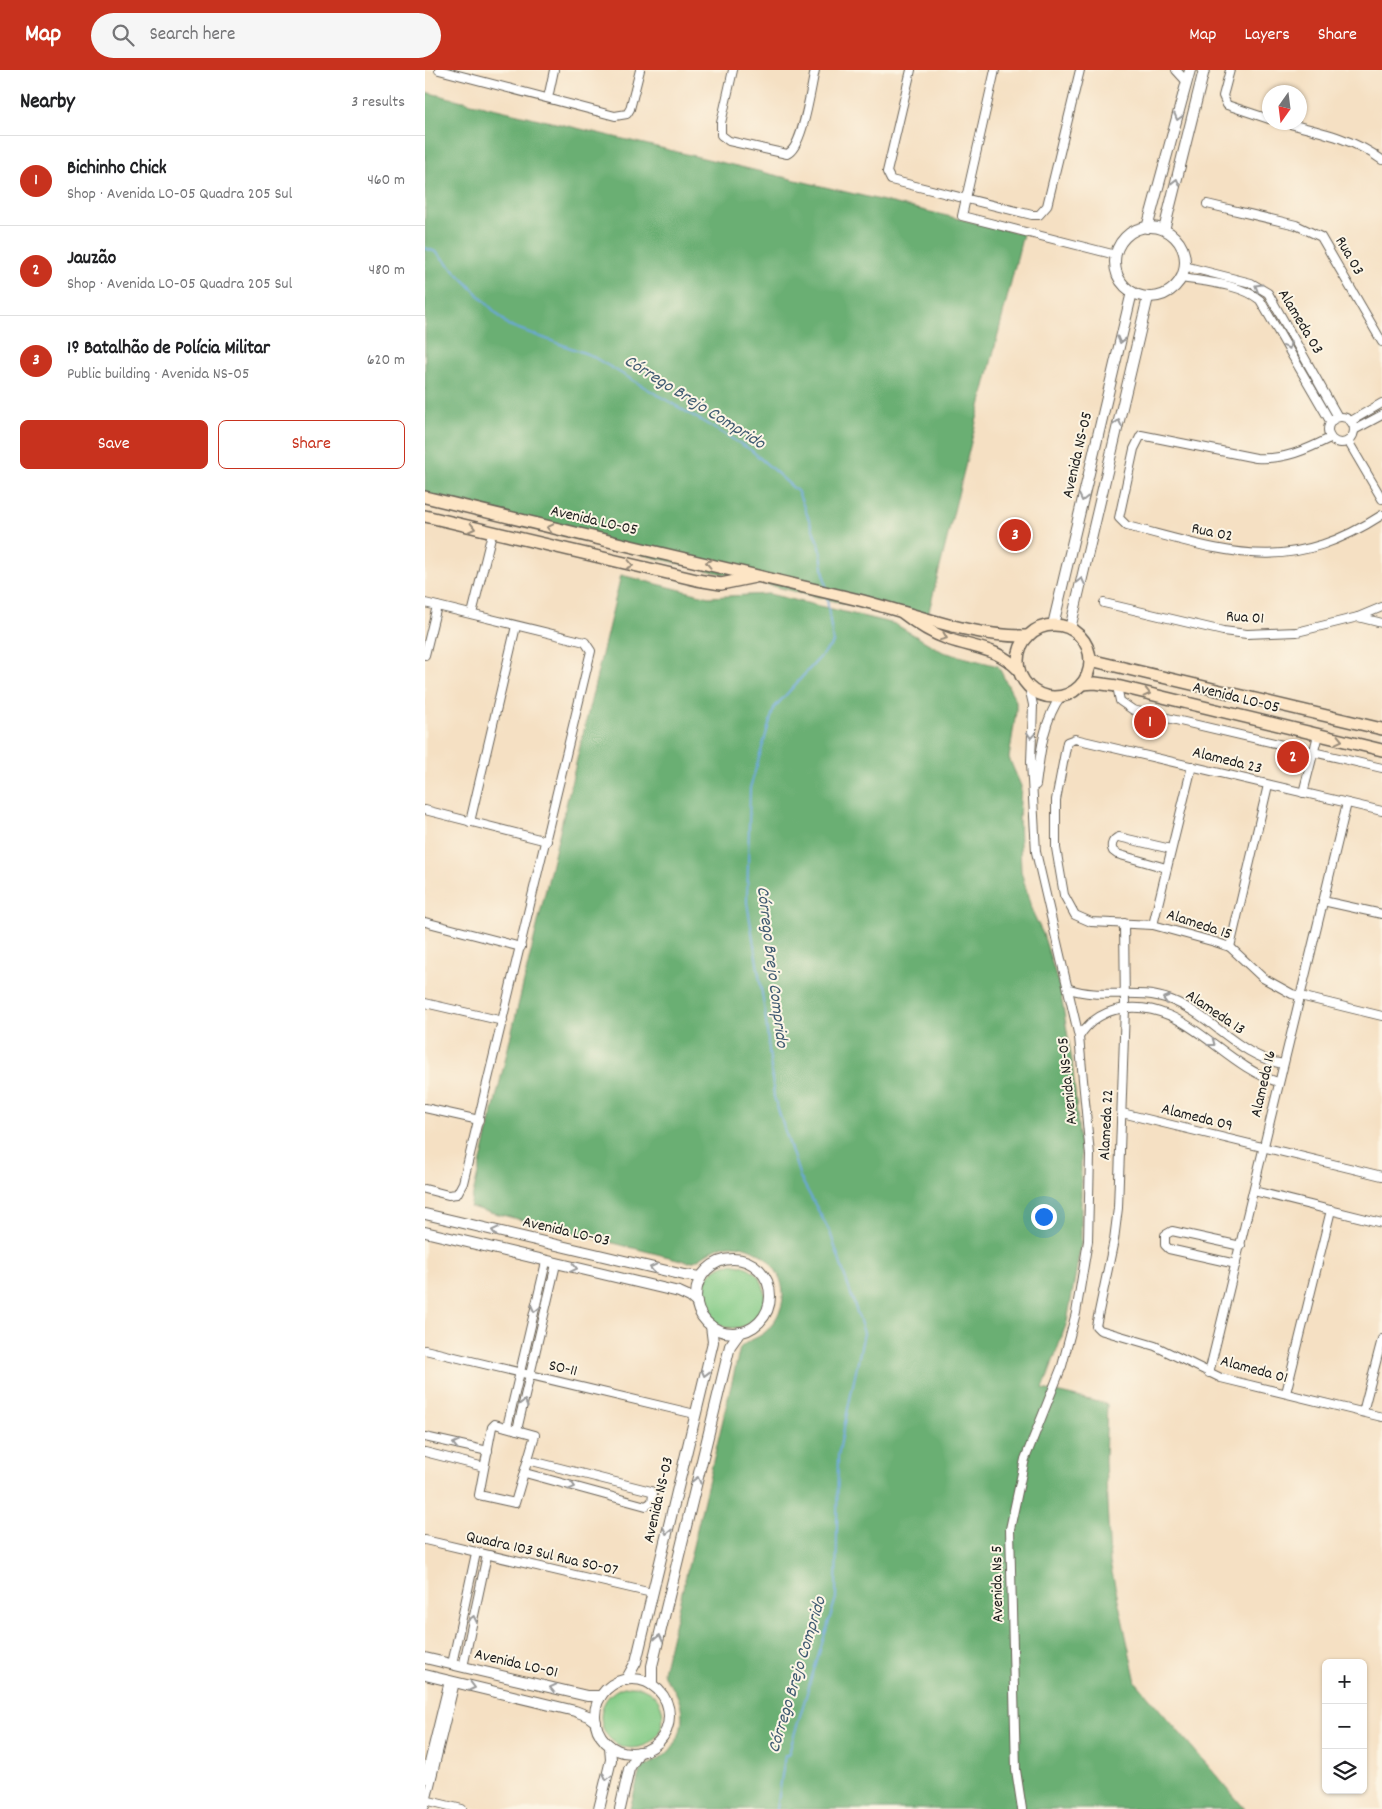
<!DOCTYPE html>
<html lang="en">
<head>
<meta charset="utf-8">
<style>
	:root { --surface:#fff; --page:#f6f6f6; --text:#202124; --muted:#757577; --line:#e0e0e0; --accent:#c8321e }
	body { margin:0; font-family:Dekko,sans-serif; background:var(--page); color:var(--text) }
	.controls { position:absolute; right:15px; bottom:15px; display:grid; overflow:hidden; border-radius:8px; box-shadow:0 1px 4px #0004 }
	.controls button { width:45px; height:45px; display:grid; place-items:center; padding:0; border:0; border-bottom:1px solid var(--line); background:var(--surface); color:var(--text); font:25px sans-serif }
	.compass { position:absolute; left:837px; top:15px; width:45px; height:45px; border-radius:50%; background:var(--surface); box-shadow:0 1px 4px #0004; rotate:194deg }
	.you { position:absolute; left:618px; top:1146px; width:18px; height:18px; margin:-12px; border:4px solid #fff; border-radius:50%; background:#1a73e8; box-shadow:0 0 0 8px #1a73e833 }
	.badge { display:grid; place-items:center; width:32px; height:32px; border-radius:50%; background:var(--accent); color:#fff; font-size:16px; font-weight:700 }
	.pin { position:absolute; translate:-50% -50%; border:2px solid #fff; box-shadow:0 1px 5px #0006 }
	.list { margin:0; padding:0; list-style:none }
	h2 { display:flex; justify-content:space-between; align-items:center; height:65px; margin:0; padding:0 20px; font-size:21px }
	h2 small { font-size:16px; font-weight:400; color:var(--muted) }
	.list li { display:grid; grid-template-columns:32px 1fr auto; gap:15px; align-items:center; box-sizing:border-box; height:90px; padding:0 20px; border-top:1px solid var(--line) }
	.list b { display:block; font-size:19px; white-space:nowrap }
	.list p { margin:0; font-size:16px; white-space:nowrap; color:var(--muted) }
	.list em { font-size:16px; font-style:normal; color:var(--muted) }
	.actions { display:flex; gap:10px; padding:15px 20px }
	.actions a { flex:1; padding:11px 0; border:1px solid var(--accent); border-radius:8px; text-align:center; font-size:18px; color:var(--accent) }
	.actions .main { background:var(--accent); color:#fff }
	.icon { flex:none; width:28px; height:28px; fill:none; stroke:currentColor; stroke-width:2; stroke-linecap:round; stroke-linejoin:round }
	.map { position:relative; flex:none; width:957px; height:1739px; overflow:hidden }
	header { display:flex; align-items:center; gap:30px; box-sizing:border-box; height:70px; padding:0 25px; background:var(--accent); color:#fff }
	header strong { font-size:24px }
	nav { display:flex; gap:28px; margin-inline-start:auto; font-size:18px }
	.search { width:350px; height:45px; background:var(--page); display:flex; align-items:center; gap:12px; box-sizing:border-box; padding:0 18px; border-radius:28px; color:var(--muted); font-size:19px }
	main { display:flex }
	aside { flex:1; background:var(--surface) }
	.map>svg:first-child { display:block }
	.green { fill:#83cb86; stroke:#507451 }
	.forest { fill:#6aaf73; stroke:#436648 }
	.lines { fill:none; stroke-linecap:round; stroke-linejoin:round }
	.stream { stroke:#6ba7dc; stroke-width:2 }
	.minor-casing { stroke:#686156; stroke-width:10 }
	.tertiary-casing { stroke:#686156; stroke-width:12 }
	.secondary-casing { stroke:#686156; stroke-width:14 }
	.minor { stroke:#fff; stroke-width:8 }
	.tertiary { stroke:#fff; stroke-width:10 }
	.secondary { stroke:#fde5c5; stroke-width:11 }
	.oneway { stroke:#999 }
	.oneway2 { stroke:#988b79 }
	.labels { text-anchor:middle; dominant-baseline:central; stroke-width:4; stroke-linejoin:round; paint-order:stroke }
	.street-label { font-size:16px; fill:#1c1c1c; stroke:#fcf5e5 }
	.water-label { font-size:18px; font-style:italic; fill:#405b72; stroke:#fcf5e5 }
</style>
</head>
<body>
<header>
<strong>Map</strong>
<div class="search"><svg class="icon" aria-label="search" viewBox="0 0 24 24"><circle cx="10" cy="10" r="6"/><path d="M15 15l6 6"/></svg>Search here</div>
<nav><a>Map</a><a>Layers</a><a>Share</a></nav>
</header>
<main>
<aside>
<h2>Nearby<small>3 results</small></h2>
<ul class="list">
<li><span class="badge">1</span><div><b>Bichinho Chick</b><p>Shop · Avenida LO-05 Quadra 205 Sul</p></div><em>460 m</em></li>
<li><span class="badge">2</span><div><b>Jauzão</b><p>Shop · Avenida LO-05 Quadra 205 Sul</p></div><em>480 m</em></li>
<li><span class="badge">3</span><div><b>1º Batalhão de Polícia Militar</b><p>Public building · Avenida NS-05</p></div><em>620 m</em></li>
</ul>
<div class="actions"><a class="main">Save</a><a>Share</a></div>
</aside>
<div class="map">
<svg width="957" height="1739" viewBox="0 0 957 1739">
	<rect width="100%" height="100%" fill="#fcf5e5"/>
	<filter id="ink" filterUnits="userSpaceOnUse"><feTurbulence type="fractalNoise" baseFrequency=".02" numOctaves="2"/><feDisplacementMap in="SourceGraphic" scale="10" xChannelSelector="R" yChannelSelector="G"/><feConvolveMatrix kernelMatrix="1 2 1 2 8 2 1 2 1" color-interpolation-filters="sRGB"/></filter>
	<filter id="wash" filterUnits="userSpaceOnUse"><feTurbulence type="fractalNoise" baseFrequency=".0096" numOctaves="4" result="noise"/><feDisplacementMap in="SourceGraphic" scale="20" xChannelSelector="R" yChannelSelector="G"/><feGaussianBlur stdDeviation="1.12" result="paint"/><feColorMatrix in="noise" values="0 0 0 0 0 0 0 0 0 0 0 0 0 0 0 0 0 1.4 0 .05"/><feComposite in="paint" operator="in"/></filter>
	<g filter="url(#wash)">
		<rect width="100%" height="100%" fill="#f5e0c3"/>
		<g class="green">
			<circle cx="308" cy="1226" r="32"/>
			<circle cx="207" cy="1647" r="31"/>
		</g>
		<g class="forest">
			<polygon points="0,22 598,164 501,553 0,432"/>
			<path d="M196,505L284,527L344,524L470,554L518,582L573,596L591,631V642L584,688L596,716L594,748L596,801L607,841L618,864L635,919L647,991L656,1086V1174L642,1252L618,1319L682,1334L680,1391L685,1493L711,1612L820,1739H205L215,1700C222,1695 229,1692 236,1688C257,1674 262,1647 252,1625C249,1616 239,1611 238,1602L315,1278C327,1266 338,1270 350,1250C373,1216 343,1175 305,1175C287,1175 275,1192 264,1192L45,1137Z"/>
		</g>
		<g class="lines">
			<g class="stream">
				<polyline points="0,178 11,182 83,255 165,285 326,380 373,422 395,477 401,518"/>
				<polyline points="352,1739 360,1685 363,1685 411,1528 413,1386 439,1263 405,1162 375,1107 349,1027 340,942 322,832 325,718 349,638 408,573 402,528"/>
			</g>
		</g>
	</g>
	<g filter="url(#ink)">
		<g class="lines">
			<defs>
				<g id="minor">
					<polyline points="14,0 190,46 202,44 205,39 215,0"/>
					<path d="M308,0L296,53V65L304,71L362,84C378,78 386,17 390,0"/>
					<polyline points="486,0 462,102 466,110 607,145 614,145 622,136 655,0"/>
					<polyline points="570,0 537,146 691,185"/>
					<polyline points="751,0 762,12"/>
					<polyline points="805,0 798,26 802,35 844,49"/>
					<polyline points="123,28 129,0"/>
					<path d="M857,52C892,61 928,68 957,90"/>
					<polyline points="782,134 871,155 896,167 957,272"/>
					<polyline points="759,196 826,213 843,223 913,347"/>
					<path d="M757,208C781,212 816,214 835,230L905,351"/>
					<circle cx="916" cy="360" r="13"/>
					<polyline points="926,351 957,333"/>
					<polyline points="929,360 957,345"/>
					<path d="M905,368C881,380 859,390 831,388L716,365L709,379L694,448L702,456C804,482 861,507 957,445"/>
					<polyline points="923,371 957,429"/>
					<polyline points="0,533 160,572 166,581 38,1113 32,1124 23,1125 0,1119"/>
					<polyline points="679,533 798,561 822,564 872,562 933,547 957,537"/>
					<polyline points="47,544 67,463"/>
					<polyline points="933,547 957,553"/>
					<polyline points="0,585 12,536"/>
					<polyline points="692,616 695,631 708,640 957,698"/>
					<path d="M611,715C615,686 618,650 636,626"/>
					<polyline points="878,723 893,665"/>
					<polyline points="0,740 122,771"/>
					<polyline points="957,741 650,669 642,672 631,730 631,778 639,825 650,845 666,852 728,855 790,872 805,877 838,908 867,924 957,946"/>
					<polyline points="45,752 91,556"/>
					<path d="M741,798L692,784L688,781C685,775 688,769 694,767L746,779"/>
					<polyline points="898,831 957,844"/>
					<polyline points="0,852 96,877"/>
					<polyline points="699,853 700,938 693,1138 689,1170 671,1256 675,1260 730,1276 796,1308 957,1347"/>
					<polyline points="728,855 767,696"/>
					<polyline points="805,877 843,715"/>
					<path d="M645,919C677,930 713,917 746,930C788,946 813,986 858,994"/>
					<polyline points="0,933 78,951"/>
					<path d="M654,967C662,954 675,944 690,940C757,924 795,995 853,1012"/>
					<polyline points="0,1038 54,1050"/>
					<polyline points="697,1043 957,1106"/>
					<polyline points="829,1121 957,1153"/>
					<polyline points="811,1194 744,1179 740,1175 740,1165 747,1161 816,1176"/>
					<polyline points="0,1280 270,1344"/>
					<polyline points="784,1303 922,733"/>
					<polyline points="861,1323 906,1140"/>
					<polyline points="938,1342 957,1269"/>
					<polygon points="70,1354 110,1365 90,1433 54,1425 67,1357"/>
					<polyline points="82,1357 121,1192"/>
					<polyline points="92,1360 131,1194"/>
					<polyline points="0,1367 63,1381"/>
					<polyline points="0,1382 59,1397"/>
					<polyline points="100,1403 221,1436 227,1432 228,1423 226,1421 103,1390"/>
					<polyline points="0,1470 227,1523"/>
					<polyline points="27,1594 51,1483"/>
					<polyline points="38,1597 62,1485"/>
					<polyline points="0,1709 24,1611"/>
					<polyline points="0,1730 37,1739"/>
					<polyline points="0,1736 30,1612"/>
					<polyline points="597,1739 591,1700 585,1459 600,1389 637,1296 651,1243 663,1171 665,1085 654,967 611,782 606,692 608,635 604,617"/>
				</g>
				<g id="tertiary">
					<circle cx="725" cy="192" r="35"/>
					<polyline points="722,158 765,0"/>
					<polyline points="739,160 779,0"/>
					<polyline points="628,555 707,222"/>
					<polyline points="645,559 723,227"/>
					<polyline points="0,1144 259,1205 276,1207"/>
					<polyline points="0,1162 254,1222 265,1227 272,1233"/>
					<circle cx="308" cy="1226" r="37"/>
					<polyline points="0,1588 162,1626 176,1626"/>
					<polyline points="0,1605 150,1641 163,1646 171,1652"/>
					<circle cx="207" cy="1646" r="37"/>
					<polyline points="201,1610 211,1592 288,1272 286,1256"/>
					<polyline points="227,1615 227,1596 305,1276 315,1262"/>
					<polyline points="174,1739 186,1690 185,1676"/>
					<polyline points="195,1739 204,1699 214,1682"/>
				</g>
				<g id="secondary">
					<path d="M0,427C143,462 287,495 430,529C485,542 547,568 603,566"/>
					<polyline points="0,446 272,510 296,514 330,507"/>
					<path d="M478,543C492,554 506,563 523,569C552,579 571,577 594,600"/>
					<circle cx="629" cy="591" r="36"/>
					<polyline points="665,590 957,659"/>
					<polyline points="657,614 670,613 692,616 957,680"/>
				</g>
			</defs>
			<use href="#minor" class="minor-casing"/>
			<use href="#tertiary" class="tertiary-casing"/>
			<use href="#secondary" class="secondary-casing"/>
			<use href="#minor" class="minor"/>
			<use href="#tertiary" class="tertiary"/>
			<use href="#secondary" class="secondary"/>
		</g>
		<defs><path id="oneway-chevron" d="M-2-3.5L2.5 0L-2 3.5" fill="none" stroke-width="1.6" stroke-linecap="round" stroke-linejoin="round" transform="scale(1.25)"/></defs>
		<g class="oneway">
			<use href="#oneway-chevron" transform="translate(753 47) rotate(105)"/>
			<use href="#oneway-chevron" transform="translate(751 112) rotate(-76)"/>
			<use href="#oneway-chevron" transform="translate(833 217) rotate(-149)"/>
			<use href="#oneway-chevron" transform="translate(696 270) rotate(104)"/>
			<use href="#oneway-chevron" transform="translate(863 276) rotate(61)"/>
			<use href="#oneway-chevron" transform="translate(693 353) rotate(-77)"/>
			<use href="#oneway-chevron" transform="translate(658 428) rotate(103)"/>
			<use href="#oneway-chevron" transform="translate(656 511) rotate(-77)"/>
			<use href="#oneway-chevron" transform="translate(606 665) rotate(94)"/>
			<use href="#oneway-chevron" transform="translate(741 929) rotate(-163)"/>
			<use href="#oneway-chevron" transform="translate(787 973) rotate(37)"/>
			<use href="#oneway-chevron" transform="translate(70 1161) rotate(-167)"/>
			<use href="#oneway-chevron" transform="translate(149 1198) rotate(13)"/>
			<use href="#oneway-chevron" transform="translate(228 1198) rotate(-167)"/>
			<use href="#oneway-chevron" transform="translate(110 1239) rotate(104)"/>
			<use href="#oneway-chevron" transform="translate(280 1303) rotate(104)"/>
			<use href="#oneway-chevron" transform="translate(99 1333) rotate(-76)"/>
			<use href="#oneway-chevron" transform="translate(31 1374) rotate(-167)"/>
			<use href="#oneway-chevron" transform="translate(272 1410) rotate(-76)"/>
			<use href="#oneway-chevron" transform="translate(147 1416) rotate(15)"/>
			<use href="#oneway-chevron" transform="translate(242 1461) rotate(103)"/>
			<use href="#oneway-chevron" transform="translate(48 1549) rotate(-78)"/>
			<use href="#oneway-chevron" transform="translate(234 1568) rotate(-76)"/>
			<use href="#oneway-chevron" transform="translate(47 1617) rotate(14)"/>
			<use href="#oneway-chevron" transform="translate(128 1618) rotate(-167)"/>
			<use href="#oneway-chevron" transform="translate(182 1707) rotate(103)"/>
		</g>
		<g class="oneway2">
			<use href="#oneway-chevron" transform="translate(47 458) rotate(14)"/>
			<use href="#oneway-chevron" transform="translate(125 458) rotate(-167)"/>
			<use href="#oneway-chevron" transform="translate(284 493) rotate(-168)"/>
			<use href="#oneway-chevron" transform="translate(205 495) rotate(13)"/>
			<use href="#oneway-chevron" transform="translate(519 567) rotate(22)"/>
			<use href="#oneway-chevron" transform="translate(722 623) rotate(14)"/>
			<use href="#oneway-chevron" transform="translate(914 670) rotate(13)"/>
		</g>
	</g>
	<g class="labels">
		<g class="street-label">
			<text transform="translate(924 186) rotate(60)">Rua 03</text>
			<text transform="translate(875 252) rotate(59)">Alameda 03</text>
			<text transform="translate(653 385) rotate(-77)">Avenida NS-05</text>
			<text transform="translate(169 451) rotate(13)">Avenida LO-05</text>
			<text transform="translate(787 463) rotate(12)">Rua 02</text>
			<text transform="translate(820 548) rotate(4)">Rua 01</text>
			<text transform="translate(811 628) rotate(14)">Avenida LO-05</text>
			<text transform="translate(802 691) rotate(14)">Alameda 23</text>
			<text transform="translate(774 855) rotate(18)">Alameda 15</text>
			<text transform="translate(790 943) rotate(34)">Alameda 13</text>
			<text transform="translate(643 1011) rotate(-96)">Avenida NS-05</text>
			<text transform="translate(839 1014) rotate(-77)">Alameda 16</text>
			<text transform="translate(772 1048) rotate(14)">Alameda 09</text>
			<text transform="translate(682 1055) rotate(-87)">Alameda 22</text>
			<text transform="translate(141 1162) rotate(13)">Avenida LO-03</text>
			<text transform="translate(138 1299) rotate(13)">SO-11</text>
			<text transform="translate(829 1300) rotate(15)">Alameda 01</text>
			<text transform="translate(234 1430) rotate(-77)">Avenida NS-03</text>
			<text transform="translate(117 1484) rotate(13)">Quadra 103 Sul Rua SO-07</text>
			<text transform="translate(573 1514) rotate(-91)">Avenida Ns 5</text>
			<text transform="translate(91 1594) rotate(13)">Avenida LO-01</text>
		</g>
		<g class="water-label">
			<text transform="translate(269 333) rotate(32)">Córrego Brejo Comprido</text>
			<text transform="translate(346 897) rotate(83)">Córrego Brejo Comprido</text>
			<text transform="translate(373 1605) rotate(-73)">Córrego Brejo Comprido</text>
		</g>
	</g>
</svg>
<div class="controls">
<button>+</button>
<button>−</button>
<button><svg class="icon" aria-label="layers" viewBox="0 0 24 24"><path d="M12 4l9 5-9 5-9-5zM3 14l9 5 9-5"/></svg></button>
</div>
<svg class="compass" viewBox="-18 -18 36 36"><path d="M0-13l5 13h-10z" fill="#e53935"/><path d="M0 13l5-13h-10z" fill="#757577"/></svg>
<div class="you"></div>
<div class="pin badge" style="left:725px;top:652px">1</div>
<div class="pin badge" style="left:868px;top:687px">2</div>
<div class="pin badge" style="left:590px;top:465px">3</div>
</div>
</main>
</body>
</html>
